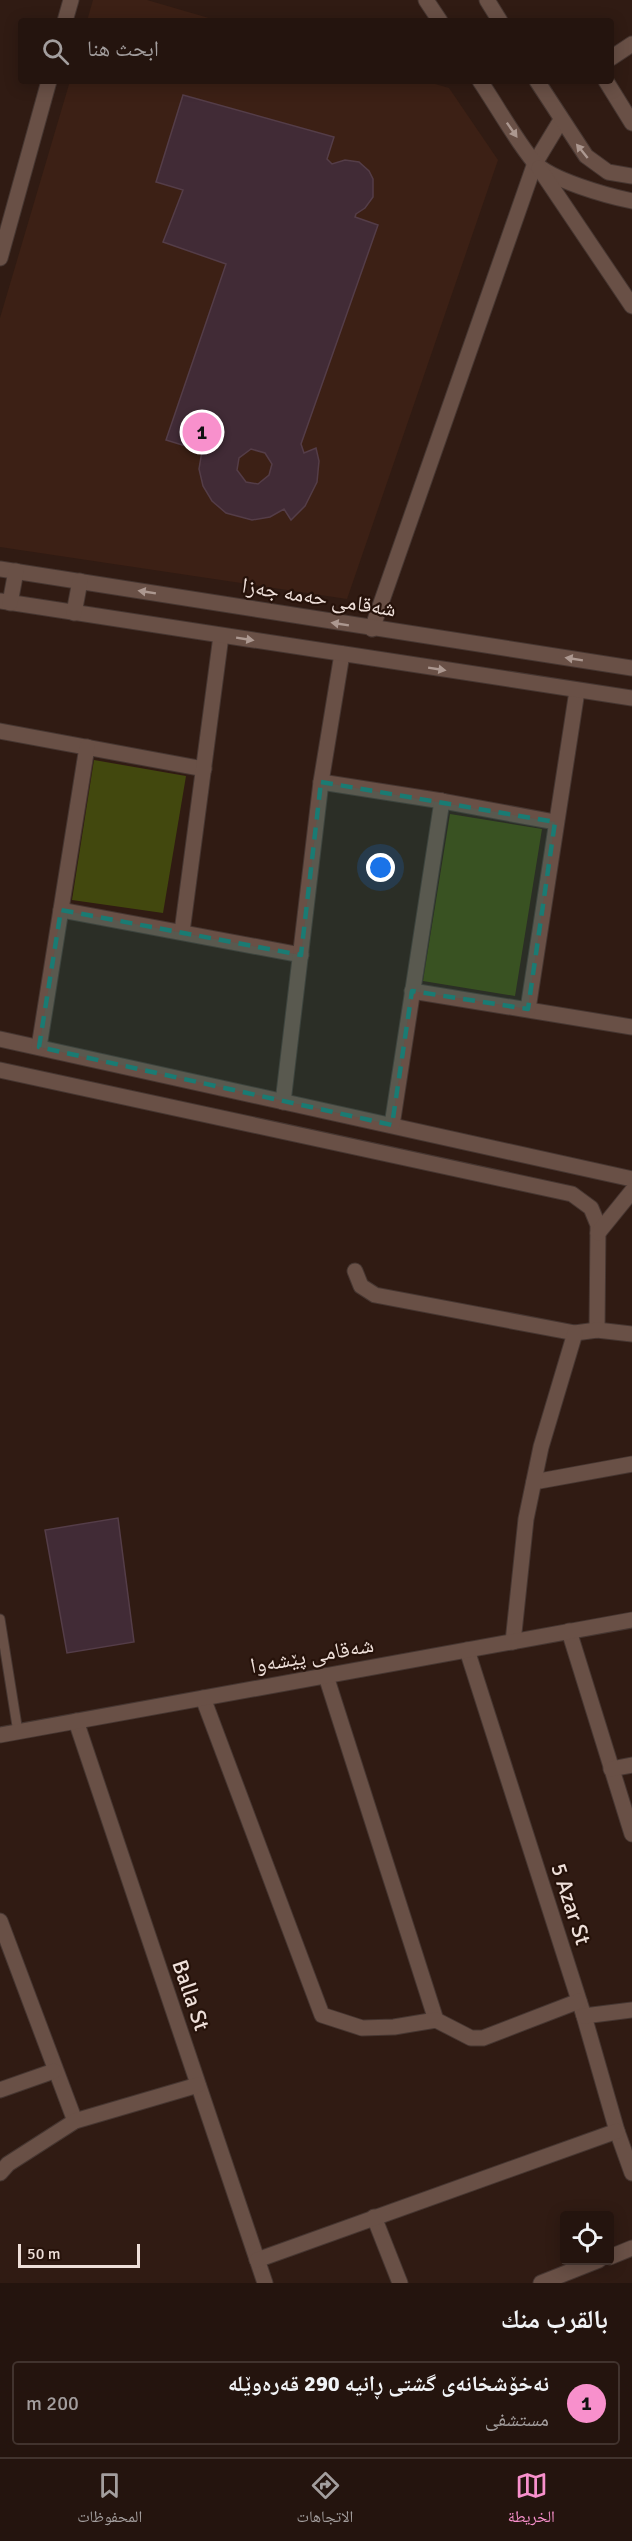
<!DOCTYPE html>
<html lang="ar">
<head>
<meta charset="utf-8">
<style>
	:root { --surface:#24140e; --page:#30211c; --text:#f1f3f6; --muted:#a39e9e; --line:#41332e; --accent:#f890cc }
	body { margin:0; font-family:Signika,"Noto Naskh Arabic",sans-serif; background:var(--page); color:var(--text); direction:rtl }
	.controls { position:absolute; right:18px; bottom:18px; display:grid; overflow:hidden; border-radius:6px; box-shadow:0 3px 15px #0003 }
	.controls button { width:54px; height:54px; display:grid; place-items:center; padding:0; border:0; border-bottom:2px solid var(--line); background:var(--surface); color:var(--text); font:30px sans-serif }
	.scale { position:absolute; left:18px; bottom:15px; width:122px; box-sizing:border-box; padding-left:6px; border:3px solid #eedfd9; border-top:0; font-size:16px; line-height:21px; white-space:nowrap; color:#eedfd9; -webkit-text-stroke:4px #26120a; paint-order:stroke }
	.you { position:absolute; left:381px; top:868px; width:21px; height:21px; margin:-15px; border:4px solid #fff; border-radius:50%; background:#1a73e8; box-shadow:0 0 0 9px #1a73e833 }
	.badge { display:grid; place-items:center; width:39px; height:39px; border-radius:50%; background:var(--accent); color:#111; font-size:20px; font-weight:700 }
	.pin { position:absolute; translate:-50% -50%; border:3px solid #fff; box-shadow:0 2px 6px #0006 }
	.list { margin:0; padding:0; list-style:none }
	h2 { display:flex; justify-content:space-between; align-items:center; height:78px; margin:0; padding:0 24px; font-size:26px }
	h2 small { font-size:20px; font-weight:400; color:var(--muted) }
	.list li { display:grid; grid-template-columns:39px 1fr auto; gap:18px; align-items:center; box-sizing:border-box; height:84px; margin:0 12px 12px; padding:0 12px; border:2px solid var(--line); border-radius:6px }
	.list b { display:block; font-size:22px; white-space:nowrap }
	.list p { margin:0; font-size:20px; white-space:nowrap; color:var(--muted) }
	.list em { font-size:20px; font-style:normal; color:var(--muted) }
	.icon { flex:none; width:33px; height:33px; fill:none; stroke:currentColor; stroke-width:2; stroke-linecap:round; stroke-linejoin:round }
	.map { position:relative; flex:none; width:632px; height:2283px; overflow:hidden; direction:ltr }
	.search { position:absolute; background:var(--surface); box-shadow:0 3px 15px #0003; left:18px; right:18px; top:18px; height:66px; display:flex; align-items:center; gap:15px; box-sizing:border-box; padding:0 21px; border-radius:6px; color:var(--muted); font-size:22px }
	.sheet { height:174px; background:var(--surface) }
	nav { display:flex; justify-content:space-around; align-items:center; box-sizing:border-box; height:84px; border-top:2px solid var(--line); background:var(--surface); font-size:16px; color:var(--muted) }
	nav a { display:grid; justify-items:center; gap:3px }
	nav .on { color:var(--accent) }
	.map>svg:first-child { display:block }
	.built { fill:#3c2015 }
	.green { fill:#42480e }
	.building { fill:#412b36; stroke:#543d48; stroke-width:1.5; fill-rule:evenodd }
	.lines { fill:none; stroke-linecap:round; stroke-linejoin:round }
	.service-casing { stroke:#463631; stroke-width:11 }
	.minor-casing { stroke:#463631; stroke-width:17 }
	.tertiary-casing { stroke:#463631; stroke-width:17 }
	.service { stroke:#695046; stroke-width:9 }
	.minor { stroke:#695046; stroke-width:15 }
	.tertiary { stroke:#695046; stroke-width:15 }
	.oneway { fill:#ac9890 }
	.marked { fill:#1a7b73; fill-opacity:0.2; stroke:#1a7b73; stroke-width:4.5; stroke-dasharray:12 8; stroke-linejoin:round }
	.labels { text-anchor:middle; dominant-baseline:central; stroke-width:4.5; stroke-linejoin:round; paint-order:stroke }
	.street-label { font-size:22px; fill:#eedfd9; stroke:#26120a }
</style>
</head>
<body>
<div class="map">
<svg width="632" height="2283" viewBox="0 0 632 2283">
	<rect width="100%" height="100%" fill="#301b13"/>
	<g class="built">
		<polygon points="93,0 147,0 219,21 87,21"/>
		<polygon points="70,81 425,81 449,88 498,160 347,599 0,547 0,318"/>
	</g>
	<g class="green">
		<polygon points="94,760 186,776 163,913 72,900"/>
		<polygon points="450,814 542,829 515,996 423,981"/>
	</g>
	<g class="building">
		<path d="M183,95L334,137L327,159L332,164L345,160L359,162L369,171L373,179V197L365,208L356,214L355,217L378,225L301,444L304,453L316,448L319,461L317,482L305,506L291,520L284,509L270,517L252,520L226,513L212,501L203,486L199,469L202,451L166,440L226,264L163,242L183,190L156,182ZM251,449L265,453L272,464L269,475L258,484L246,482L237,470L239,458Z"/>
		<polygon points="118,1518 134,1642 67,1653 45,1530"/>
	</g>
	<g class="lines">
		<defs>
			<polyline id="service" points="0,1619 18,1732"/>
			<g id="minor">
				<polyline points="65,21 71,0"/>
				<polyline points="611,58 632,44"/>
				<polyline points="606,81 632,123"/>
				<polyline points="0,258 49,81"/>
				<polyline points="372,629 535,163 561,120"/>
				<polyline points="0,731 204,769"/>
				<polyline points="321,782 442,801 555,822"/>
				<polyline points="61,910 301,955"/>
				<polyline points="182,932 221,636"/>
				<polyline points="412,991 632,1027"/>
				<polyline points="528,1009 577,691"/>
				<polyline points="0,1039 632,1179"/>
				<polyline points="39,1047 87,747"/>
				<polyline points="0,1070 572,1194 591,1208 598,1225 597,1330"/>
				<polyline points="283,1102 321,782 342,654"/>
				<polyline points="392,1125 442,801"/>
				<polyline points="598,1233 632,1191"/>
				<polyline points="355,1271 361,1286 375,1295 575,1333 597,1330 632,1334"/>
				<polyline points="534,1482 632,1464"/>
				<polyline points="569,1631 632,1834"/>
				<polyline points="513,1642 526,1519 541,1447 575,1333"/>
				<polyline points="467,1650 584,2016 617,2131 632,2173"/>
				<polyline points="326,1676 436,2020"/>
				<polyline points="203,1698 322,2015 362,2028 394,2027 436,2020 471,2038 483,2038 579,2001"/>
				<polyline points="76,1721 265,2283"/>
				<polyline points="611,1769 632,1765"/>
				<polyline points="0,1921 75,2121"/>
				<polyline points="584,2016 632,2010"/>
				<polyline points="0,2090 54,2071"/>
				<polyline points="0,2173 8,2164 75,2121 198,2085"/>
				<polyline points="374,2217 400,2283"/>
				<polyline points="610,2257 632,2248"/>
				<polyline points="257,2260 617,2131"/>
				<polyline points="541,2283 599,2260"/>
			</g>
			<g id="tertiary">
				<polyline points="426,0 440,21"/>
				<polyline points="487,0 500,21"/>
				<path d="M480,81C497,106 515,139 534,162C550,180 608,196 632,201"/>
				<polyline points="537,81 586,156 608,172 632,176"/>
				<polyline points="539,168 632,306"/>
				<polyline points="0,569 632,668"/>
				<polyline points="0,601 632,698"/>
				<polyline points="10,603 16,571"/>
				<polyline points="74,613 80,581"/>
				<polyline points="0,1735 632,1620"/>
			</g>
		</defs>
		<use href="#service" class="service-casing"/>
		<use href="#minor" class="minor-casing"/>
		<use href="#tertiary" class="tertiary-casing"/>
		<use href="#service" class="service"/>
		<use href="#minor" class="minor"/>
		<use href="#tertiary" class="tertiary"/>
	</g>
	<defs><path id="oneway-solid" d="M-6-.8H1V-3.2L6.5 0L1 3.2V.8H-6Z" transform="scale(1.5)"/></defs>
	<g class="oneway">
		<use href="#oneway-solid" transform="translate(512 130) rotate(55)"/>
		<use href="#oneway-solid" transform="translate(582 151) rotate(-129)"/>
		<use href="#oneway-solid" transform="translate(147 592) rotate(-171)"/>
		<use href="#oneway-solid" transform="translate(340 624) rotate(-171)"/>
		<use href="#oneway-solid" transform="translate(245 639) rotate(9)"/>
		<use href="#oneway-solid" transform="translate(574 659) rotate(-171)"/>
		<use href="#oneway-solid" transform="translate(437 669) rotate(9)"/>
	</g>
	<path class="marked" d="M321,782L555,822L528,1009L412,991L392,1125L39,1047L61,910L301,955Z"/>
	<g class="labels">
		<g class="street-label">
			<text transform="translate(319 597) rotate(9)">شەقامی حەمە جەزا</text>
			<text transform="translate(312 1655) rotate(-10)">شەقامی پێشەوا</text>
			<text transform="translate(571 1904) rotate(72)">5 Azar St</text>
			<text transform="translate(191 1995) rotate(71)">Balla St</text>
		</g>
	</g>
</svg>
<div class="controls">
<button><svg class="icon" aria-label="locate" viewBox="0 0 24 24"><circle cx="12" cy="12" r="6"/><path d="M12 2v4M12 18v4M2 12h4M18 12h4"/></svg></button>
</div>
<div class="scale">50 m</div>
<div class="you"></div>
<div class="pin badge" style="left:202px;top:432px">1</div>
<div class="search"><svg class="icon" aria-label="search" viewBox="0 0 24 24"><circle cx="10" cy="10" r="6"/><path d="M15 15l6 6"/></svg>ابحث هنا</div>
</div>
<section class="sheet">
<h2>بالقرب منك<small></small></h2>
<ul class="list">
<li><span class="badge">1</span><div><b>نەخۆشخانەی گشتی ڕانیە 290 قەرەوێلە</b><p>مستشفى</p></div><em>200 m</em></li>
</ul>
</section>
<nav>
<a class="on"><svg class="icon" aria-label="map" viewBox="0 0 24 24"><path d="M3 6l6-2 6 2 6-2v14l-6 2-6-2-6 2zM9 4v14M15 6v14"/></svg>الخريطة</a>
<a><svg class="icon" aria-label="directions" viewBox="0 0 24 24"><path d="M12 3l9 9-9 9-9-9zM9 14v-3h6M13 9l2 2-2 2"/></svg>الاتجاهات</a>
<a><svg class="icon" aria-label="saved" viewBox="0 0 24 24"><path d="M7 4h10v16l-5-4-5 4z"/></svg>المحفوظات</a>
</nav>
</body>
</html>
